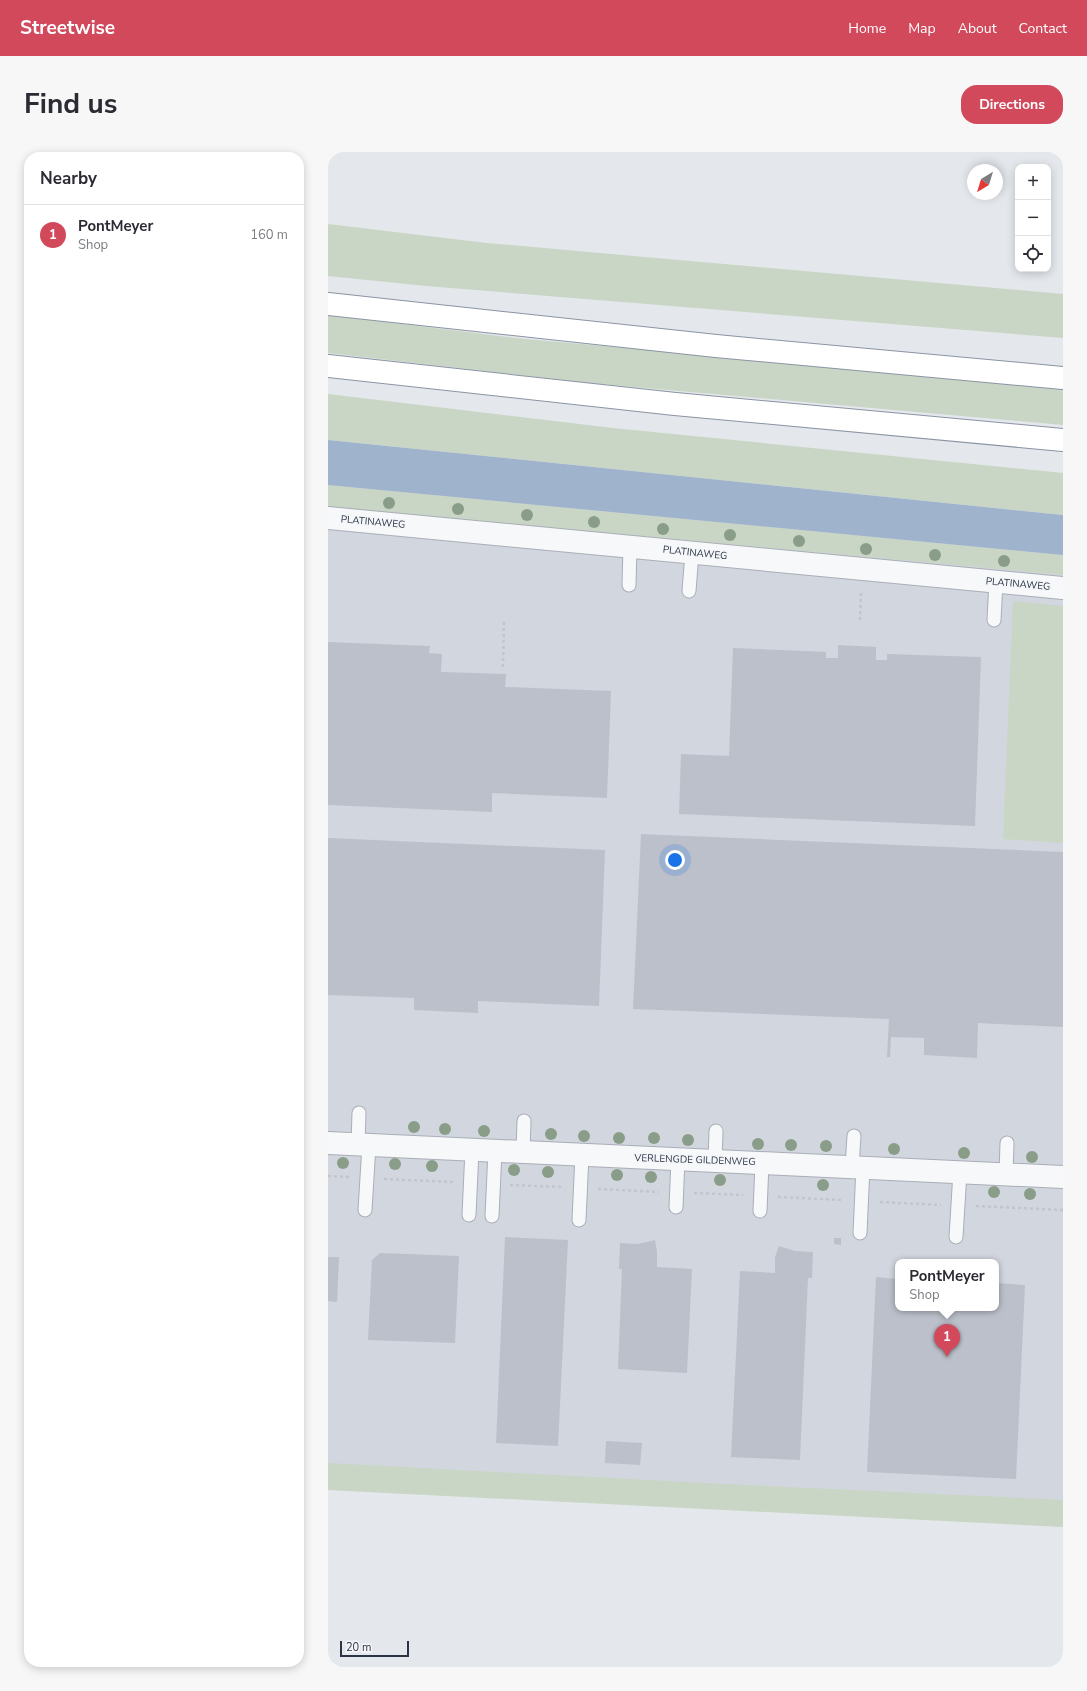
<!DOCTYPE html>
<html lang="en">
<head>
<meta charset="utf-8">
<style>
	:root { --surface:#fff; --page:#f7f7f7; --text:#2b2b33; --muted:#7c7c81; --line:#e1e1e2; --accent:#d1495b }
	body { margin:0; font-family:"Nunito Sans",sans-serif; background:var(--page); color:var(--text) }
	.controls { position:absolute; right:12px; top:12px; display:grid; overflow:hidden; border-radius:8px; box-shadow:0 2px 10px #0003 }
	.controls button { width:36px; height:36px; display:grid; place-items:center; padding:0; border:0; border-bottom:1px solid var(--line); background:var(--surface); color:var(--text); font:20px sans-serif }
	.compass { position:absolute; left:639px; top:12px; width:36px; height:36px; border-radius:50%; background:var(--surface); box-shadow:0 2px 10px #0003; rotate:218deg }
	.scale { position:absolute; left:12px; bottom:10px; width:69px; box-sizing:border-box; padding-left:4px; border:2px solid #2b3445; border-top:0; font-size:11px; line-height:14px; white-space:nowrap; color:#2b3445; -webkit-text-stroke:3px #f4f6f9; paint-order:stroke }
	.you { position:absolute; left:347px; top:708px; width:14px; height:14px; margin:-10px; border:3px solid #fff; border-radius:50%; background:#1a73e8; box-shadow:0 0 0 6px #1a73e833 }
	.badge { display:grid; place-items:center; width:26px; height:26px; border-radius:50%; background:var(--accent); color:#fff; font-size:13px; font-weight:700 }
	.pin { position:absolute; translate:-50% -33px; filter:drop-shadow(0 1px 2px #0008) }
	.pin::after { content:''; position:absolute; top:21px; width:14px; height:12px; background:inherit; clip-path:polygon(0 0,100% 0,50% 100%) }
	.popup { position:absolute; left:567px; top:1107px; width:104px; height:52px; box-sizing:border-box; display:grid; place-content:center; border-radius:8px; background:var(--surface); filter:drop-shadow(0 1px 3px #0005); font-size:13px; white-space:nowrap; color:var(--muted) }
	.popup b { font-size:15px; color:var(--text) }
	.popup::after { content:''; position:absolute; left:50%; top:100%; margin-left:-8px; border:8px solid transparent; border-top-color:var(--surface) }
	.list { margin:0; padding:0; list-style:none }
	h2 { display:flex; justify-content:space-between; align-items:center; height:52px; margin:0; padding:0 16px; font-size:17px }
	h2 small { font-size:13px; font-weight:400; color:var(--muted) }
	.list li { display:grid; grid-template-columns:26px 1fr auto; gap:12px; align-items:center; box-sizing:border-box; height:60px; padding:0 16px; border-top:1px solid var(--line) }
	.list b { display:block; font-size:15px; white-space:nowrap }
	.list p { margin:0; font-size:13px; white-space:nowrap; color:var(--muted) }
	.list em { font-size:13px; font-style:normal; color:var(--muted) }
	.icon { flex:none; width:22px; height:22px; fill:none; stroke:currentColor; stroke-width:2; stroke-linecap:round; stroke-linejoin:round }
	.map { position:relative; flex:none; width:735px; height:1515px; overflow:hidden; border-radius:16px }
	header { display:flex; align-items:center; gap:24px; box-sizing:border-box; height:56px; padding:0 20px; background:var(--accent); color:#fff }
	header strong { font-size:19px }
	nav { display:flex; gap:22px; margin-inline-start:auto; font-size:14px }
	.intro { display:flex; align-items:center; justify-content:space-between; box-sizing:border-box; height:96px; padding:0 24px }
	h1 { margin:0; font-size:28px }
	.button { padding:10px 18px; border-radius:16px; background:var(--accent); color:#fff; font-size:14px; font-weight:700 }
	main { display:flex; gap:24px; padding:0 24px }
	aside { flex:1; background:var(--surface); border-radius:16px; box-shadow:0 2px 10px #0003 }
	.map>svg:first-child { display:block }
	.built { fill:#d2d6de; fill-rule:evenodd }
	.green { fill:#c9d6c5 }
	.water { fill:#9fb4cc }
	.building { fill:#bbc0ca }
	.lines { fill:none; stroke-linecap:round; stroke-linejoin:round }
	.lane-casing { stroke:#a9aeb7; stroke-width:15 }
	.street-casing { stroke:#a9aeb7; stroke-width:24 }
	.highway-casing { stroke:#8b94a3; stroke-width:24 }
	.path { stroke:#c2c5cb; stroke-width:2.5; stroke-dasharray:3 3; stroke-linecap:butt }
	.lane { stroke:#f7f8fa; stroke-width:13 }
	.street { stroke:#f7f8fa; stroke-width:22 }
	.highway { stroke:#fff; stroke-width:22 }
	.tree { fill:#899d89 }
	.labels { text-anchor:middle; dominant-baseline:central; stroke-width:3; stroke-linejoin:round; paint-order:stroke }
	.street-label { font-size:10px; fill:#2b3445; stroke:#f4f6f9 }
</style>
</head>
<body>
<header>
<strong>Streetwise</strong>
<nav><a>Home</a><a>Map</a><a>About</a><a>Contact</a></nav>
</header>
<div class="intro"><h1>Find us</h1><a class="button">Directions</a></div>
<main>
<aside>
<h2>Nearby<small></small></h2>
<ul class="list">
<li><span class="badge">1</span><div><b>PontMeyer</b><p>Shop</p></div><em>160 m</em></li>
</ul>
</aside>
<div class="map">
<svg width="735" height="1515" viewBox="0 0 735 1515">
	<rect width="100%" height="100%" fill="#e4e7ec"/>
	<path class="built" d="M0,311L735,386V1362L0,1329ZM570,1110H668V1156H570Z"/>
	<g class="green">
		<polygon points="0,72 159,91 735,142 735,186 98,134 0,124"/>
		<polygon points="0,163 197,187 735,235 735,273 261,231 0,201"/>
		<polygon points="0,242 285,276 735,321 735,363 0,288"/>
		<polygon points="0,333 735,403 735,423 0,355"/>
		<polygon points="685,449 735,454 735,691 675,687"/>
		<polygon points="0,1311 377,1331 735,1348 735,1375 0,1338"/>
	</g>
	<polygon class="water" points="0,288 735,363 735,403 0,333"/>
	<g class="building">
		<polygon points="0,490 102,494 101,501 114,502 113,520 178,522 177,535 283,539 279,646 164,641 164,660 0,653"/>
		<polygon points="510,493 548,495 548,508 559,508 559,502 653,505 647,674 351,662 353,602 401,604 405,496 498,500 498,506 510,506"/>
		<polygon points="313,682 735,700 735,875 650,871 649,906 596,903 596,886 563,885 562,905 559,905 561,867 305,857"/>
		<polygon points="0,686 277,698 271,854 150,849 150,861 86,858 86,846 0,843"/>
		<polygon points="177,1085 240,1088 230,1294 168,1291"/>
		<polygon points="506,1086 513,1086 513,1093 506,1092"/>
		<polygon points="327,1088 329,1099 329,1115 364,1117 359,1221 290,1217 294,1117 291,1117 292,1091 310,1092"/>
		<polygon points="451,1094 467,1099 485,1100 484,1126 480,1126 472,1308 403,1305 412,1119 447,1121 447,1105"/>
		<polygon points="52,1101 131,1104 127,1191 40,1188 44,1108"/>
		<polygon points="0,1105 11,1105 9,1150 0,1149"/>
		<polygon points="548,1125 570,1127 570,1156 668,1156 668,1131 697,1133 688,1327 539,1320"/>
		<polygon points="278,1289 314,1291 312,1313 277,1311"/>
	</g>
	<g class="lines">
		<defs>
			<g id="lane">
				<polyline points="301,433 302,395"/>
				<polyline points="361,439 364,401"/>
				<polyline points="666,468 668,430"/>
				<polyline points="30,992 31,961"/>
				<polyline points="195,1000 196,969"/>
				<polyline points="387,1009 388,979"/>
				<polyline points="524,1015 526,984"/>
				<polyline points="678,1022 679,991"/>
				<polyline points="348,1055 350,1007"/>
				<polyline points="37,1058 41,993"/>
				<polyline points="432,1059 434,1011"/>
				<polyline points="141,1063 144,998"/>
				<polyline points="164,1064 167,999"/>
				<polyline points="251,1068 254,1003"/>
				<polyline points="532,1081 535,1015"/>
				<polyline points="628,1085 632,1020"/>
			</g>
			<g id="street">
				<polyline points="0,366 735,436"/>
				<polyline points="0,991 735,1025"/>
			</g>
			<g id="highway">
				<polyline points="0,152 388,194 735,226"/>
				<polyline points="0,214 347,252 735,288"/>
			</g>
		</defs>
		<use href="#lane" class="lane-casing"/>
		<use href="#street" class="street-casing"/>
		<use href="#highway" class="highway-casing"/>
		<g class="path">
			<polyline points="532,468 533,440"/>
			<polyline points="175,515 176,469"/>
			<polyline points="0,1024 21,1025"/>
			<polyline points="56,1027 125,1030"/>
			<polyline points="182,1033 235,1035"/>
			<polyline points="270,1037 331,1040"/>
			<polyline points="366,1041 415,1043"/>
			<polyline points="450,1045 515,1048"/>
			<polyline points="552,1050 613,1053"/>
			<polyline points="648,1054 735,1058"/>
		</g>
		<use href="#lane" class="lane"/>
		<use href="#street" class="street"/>
		<use href="#highway" class="highway"/>
	</g>
	<g class="tree">
		<circle cx="61" cy="351" r="6"/>
		<circle cx="130" cy="357" r="6"/>
		<circle cx="199" cy="363" r="6"/>
		<circle cx="266" cy="370" r="6"/>
		<circle cx="335" cy="377" r="6"/>
		<circle cx="402" cy="383" r="6"/>
		<circle cx="471" cy="389" r="6"/>
		<circle cx="538" cy="397" r="6"/>
		<circle cx="607" cy="403" r="6"/>
		<circle cx="676" cy="409" r="6"/>
		<circle cx="86" cy="975" r="6"/>
		<circle cx="117" cy="977" r="6"/>
		<circle cx="156" cy="979" r="6"/>
		<circle cx="223" cy="982" r="6"/>
		<circle cx="256" cy="984" r="6"/>
		<circle cx="291" cy="986" r="6"/>
		<circle cx="326" cy="986" r="6"/>
		<circle cx="360" cy="988" r="6"/>
		<circle cx="430" cy="992" r="6"/>
		<circle cx="463" cy="993" r="6"/>
		<circle cx="498" cy="994" r="6"/>
		<circle cx="566" cy="997" r="6"/>
		<circle cx="636" cy="1001" r="6"/>
		<circle cx="704" cy="1005" r="6"/>
		<circle cx="15" cy="1011" r="6"/>
		<circle cx="67" cy="1012" r="6"/>
		<circle cx="104" cy="1014" r="6"/>
		<circle cx="186" cy="1018" r="6"/>
		<circle cx="220" cy="1020" r="6"/>
		<circle cx="289" cy="1023" r="6"/>
		<circle cx="323" cy="1025" r="6"/>
		<circle cx="392" cy="1028" r="6"/>
		<circle cx="495" cy="1033" r="6"/>
		<circle cx="666" cy="1040" r="6"/>
		<circle cx="702" cy="1042" r="6"/>
	</g>
	<g class="labels">
		<g class="street-label">
			<text transform="translate(45 370) rotate(5)">PLATINAWEG</text>
			<text transform="translate(367 401) rotate(6)">PLATINAWEG</text>
			<text transform="translate(690 432) rotate(5)">PLATINAWEG</text>
			<text transform="translate(367 1008) rotate(2)">VERLENGDE GILDENWEG</text>
		</g>
	</g>
</svg>
<div class="controls">
<button>+</button>
<button>−</button>
<button><svg class="icon" aria-label="locate" viewBox="0 0 24 24"><circle cx="12" cy="12" r="6"/><path d="M12 2v4M12 18v4M2 12h4M18 12h4"/></svg></button>
</div>
<svg class="compass" viewBox="-18 -18 36 36"><path d="M0-13l5 13h-10z" fill="#e53935"/><path d="M0 13l5-13h-10z" fill="#7c7c81"/></svg>
<div class="scale">20 m</div>
<div class="you"></div>
<div class="pin badge" style="left:619px;top:1205px">1</div>
<div class="popup"><b>PontMeyer</b>Shop</div>
</div>
</main>
</body>
</html>
